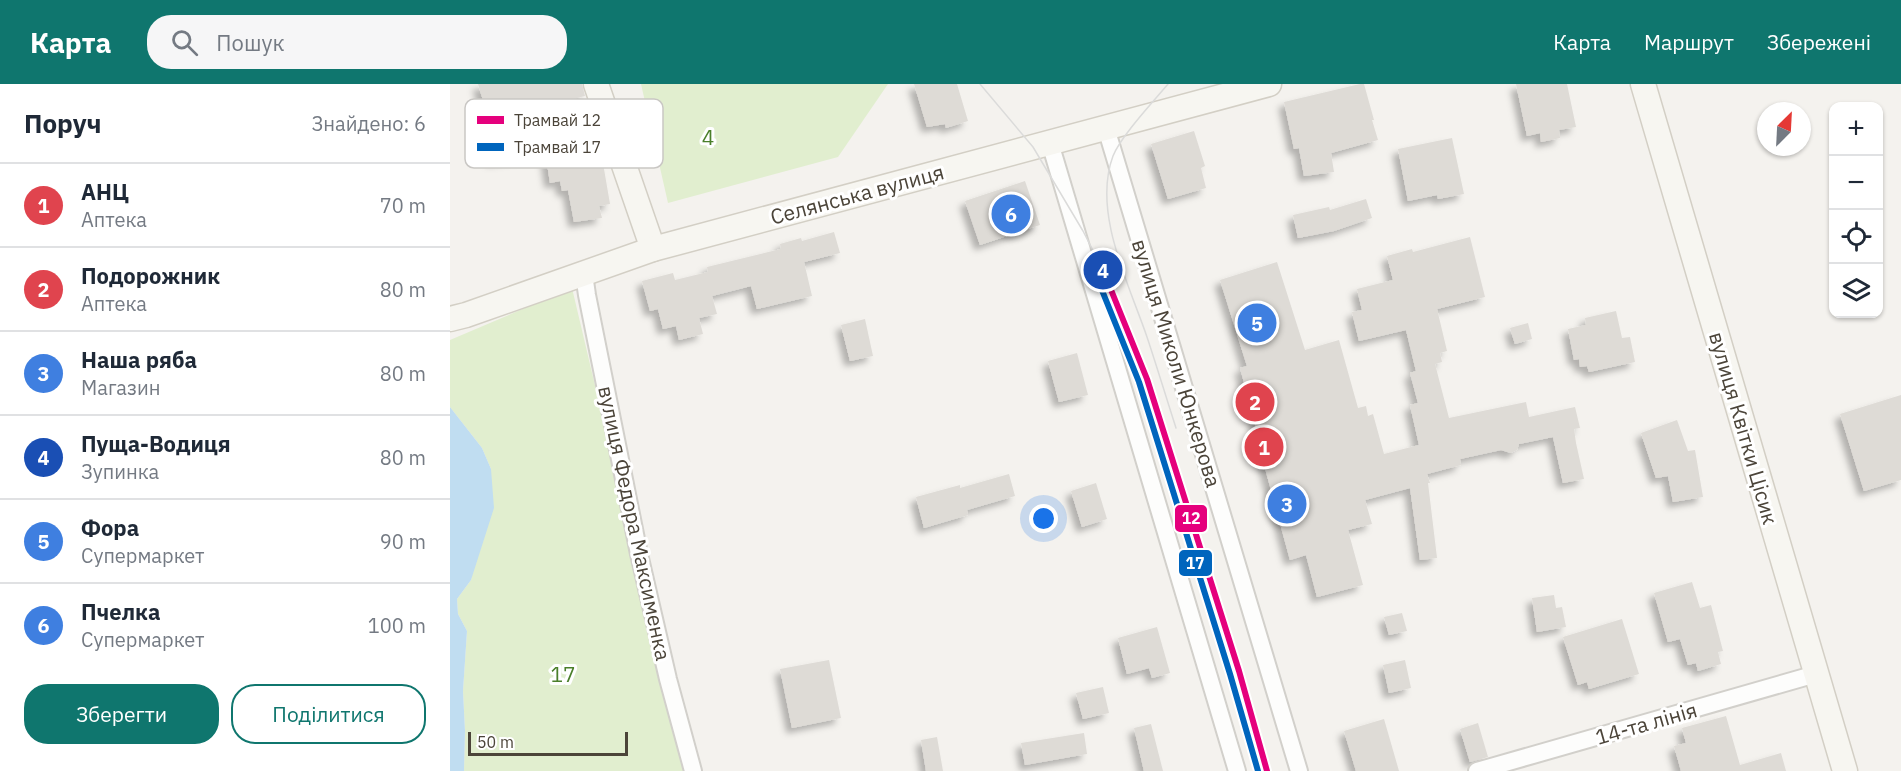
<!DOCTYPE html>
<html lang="uk">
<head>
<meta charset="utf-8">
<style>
	:root { --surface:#fff; --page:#f6f6f7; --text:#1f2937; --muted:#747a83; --line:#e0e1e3; --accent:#0f766e }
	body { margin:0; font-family:"IBM Plex Sans",sans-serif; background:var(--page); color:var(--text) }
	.controls { position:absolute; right:18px; top:18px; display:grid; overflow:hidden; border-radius:12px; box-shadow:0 2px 4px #0004 }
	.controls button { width:54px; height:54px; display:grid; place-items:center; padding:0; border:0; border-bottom:2px solid var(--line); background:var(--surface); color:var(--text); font:30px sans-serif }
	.compass { position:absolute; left:1307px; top:18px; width:54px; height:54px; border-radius:50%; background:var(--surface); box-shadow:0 2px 4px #0004; rotate:24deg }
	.scale { position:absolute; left:18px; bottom:15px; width:160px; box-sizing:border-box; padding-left:6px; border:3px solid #4b4439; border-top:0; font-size:16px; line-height:21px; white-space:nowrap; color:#4b4439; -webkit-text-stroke:4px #fff; paint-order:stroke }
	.you { position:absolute; left:594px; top:435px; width:21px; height:21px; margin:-15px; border:4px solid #fff; border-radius:50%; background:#1a73e8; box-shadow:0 0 0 9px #1a73e833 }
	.badge { display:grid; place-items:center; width:39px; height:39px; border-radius:50%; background:var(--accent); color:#fff; font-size:20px; font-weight:700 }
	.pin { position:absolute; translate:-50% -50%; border:3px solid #fff; box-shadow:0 2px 6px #0006 }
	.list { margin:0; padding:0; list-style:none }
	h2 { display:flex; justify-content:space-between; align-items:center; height:78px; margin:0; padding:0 24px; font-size:26px }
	h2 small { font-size:20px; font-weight:400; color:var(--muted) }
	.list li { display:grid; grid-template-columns:39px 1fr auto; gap:18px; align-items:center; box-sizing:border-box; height:84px; padding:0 24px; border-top:2px solid var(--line) }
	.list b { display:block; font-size:22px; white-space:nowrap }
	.list p { margin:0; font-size:20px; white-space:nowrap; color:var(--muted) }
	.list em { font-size:20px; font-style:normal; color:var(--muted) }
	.actions { display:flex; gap:12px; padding:18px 24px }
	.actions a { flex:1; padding:14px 0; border:2px solid var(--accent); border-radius:24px; text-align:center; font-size:21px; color:var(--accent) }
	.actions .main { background:var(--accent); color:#fff }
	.icon { flex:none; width:33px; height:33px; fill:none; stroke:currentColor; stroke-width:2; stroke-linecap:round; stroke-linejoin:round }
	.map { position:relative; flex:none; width:1451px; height:687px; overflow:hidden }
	header { display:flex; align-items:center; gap:36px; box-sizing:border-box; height:84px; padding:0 30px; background:var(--accent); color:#fff }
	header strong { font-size:28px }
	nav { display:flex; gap:33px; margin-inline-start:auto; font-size:21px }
	.search { width:420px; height:54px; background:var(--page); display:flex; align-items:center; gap:15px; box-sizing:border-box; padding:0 21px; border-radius:24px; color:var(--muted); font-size:22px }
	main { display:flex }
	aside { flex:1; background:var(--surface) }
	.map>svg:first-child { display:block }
	.green { fill:#e1eecf }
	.water { fill:#c0ddf1 }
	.building { fill:#dedbd6; filter:url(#shadow) }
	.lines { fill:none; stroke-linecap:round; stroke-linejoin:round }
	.street-casing { stroke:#d2d0cb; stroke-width:20 }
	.secondary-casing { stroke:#d3cfc5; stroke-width:27 }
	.street { stroke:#fdfdfc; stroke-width:16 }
	.secondary { stroke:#f7f6f1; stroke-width:24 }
	.tram { stroke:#dbdbda; stroke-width:1.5 }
	.tram-1-casing { stroke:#fff; stroke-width:10 }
	.tram-2-casing { stroke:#fff; stroke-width:10 }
	.tram-1 { stroke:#e5007d; stroke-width:6 }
	.tram-2 { stroke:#0065bd; stroke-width:6 }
	.labels { text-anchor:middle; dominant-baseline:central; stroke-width:6; stroke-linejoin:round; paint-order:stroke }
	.park-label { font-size:21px; fill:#4a7f2a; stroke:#fff }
	.street-label { font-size:21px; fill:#4b4439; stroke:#fff }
	.key { fill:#fff; stroke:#c9c7c4; stroke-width:1.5 }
	.key-label { font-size:16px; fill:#4b4439 }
	.line-badge { stroke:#fff; stroke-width:2 }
	.badge-label { font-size:16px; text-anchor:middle; font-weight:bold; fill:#fff }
</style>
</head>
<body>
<header>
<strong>Карта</strong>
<div class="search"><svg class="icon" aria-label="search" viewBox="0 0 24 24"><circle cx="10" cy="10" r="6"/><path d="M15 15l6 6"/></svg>Пошук</div>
<nav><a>Карта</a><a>Маршрут</a><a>Збережені</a></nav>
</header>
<main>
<aside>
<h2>Поруч<small>Знайдено: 6</small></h2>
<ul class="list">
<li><span class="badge" style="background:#e0444e">1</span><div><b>АНЦ</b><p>Аптека</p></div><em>70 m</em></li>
<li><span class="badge" style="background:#e0444e">2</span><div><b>Подорожник</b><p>Аптека</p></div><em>80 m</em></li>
<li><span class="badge" style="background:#3f7fe0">3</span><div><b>Наша ряба</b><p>Магазин</p></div><em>80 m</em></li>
<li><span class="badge" style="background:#1a4fb4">4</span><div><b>Пуща-Водиця</b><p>Зупинка</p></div><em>80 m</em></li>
<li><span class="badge" style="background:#3f7fe0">5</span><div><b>Фора</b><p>Супермаркет</p></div><em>90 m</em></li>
<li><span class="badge" style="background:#3f7fe0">6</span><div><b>Пчелка</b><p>Супермаркет</p></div><em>100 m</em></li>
</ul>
<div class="actions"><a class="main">Зберегти</a><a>Поділитися</a></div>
</aside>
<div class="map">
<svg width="1451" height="687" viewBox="0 0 1451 687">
	<defs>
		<filter id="shadow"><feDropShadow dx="-5.5" dy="5.5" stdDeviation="3" flood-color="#0004"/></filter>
	</defs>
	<rect width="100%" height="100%" fill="#f4f2ee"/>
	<g class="green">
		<polygon points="191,0 438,0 388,73 218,119"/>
		<polygon points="122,204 236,687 14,687 15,647 13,607 17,547 8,530 7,515 21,496 41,385 32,364 0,323 0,256"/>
	</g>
	<polygon class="water" points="0,323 32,364 41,385 44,424 21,496 7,515 8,530 17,547 13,607 15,647 14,687 0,687"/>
	<g class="building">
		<polygon points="28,0 132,0 135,12 75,26 82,71 42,77 33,26 36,26"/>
		<polygon points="464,0 507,0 518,37 496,44 495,40 477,43"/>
		<polygon points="910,0 914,0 924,36 922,36 928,56 881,69 884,88 854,92 849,64 844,65 834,18"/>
		<polygon points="1066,0 1117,0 1126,43 1109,46 1110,54 1091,58 1090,49 1077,52"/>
		<polygon points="744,47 755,82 751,84 756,104 718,115 701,60"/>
		<polygon points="148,50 160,120 149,122 152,134 124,138 118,106 112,107 110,97 100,99 95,67 125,62 124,54"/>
		<polygon points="1002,54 1014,110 988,115 987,111 958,117 948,65"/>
		<polygon points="575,97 590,141 530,161 515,117"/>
		<polygon points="916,115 922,134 884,147 848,154 843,131 879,123 880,126"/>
		<polygon points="384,148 390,169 354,178 362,212 307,225 301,202 262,212 267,230 249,234 253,250 229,256 226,242 213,245 208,225 200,227 192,197 223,189 225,196 258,188 257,183 331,165 330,160 351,154 352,157"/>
		<polygon points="1020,153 1035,213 987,225 997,267 990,269 992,278 985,280 999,334 1076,318 1079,333 1125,323 1130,344 1124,345 1126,359 1134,395 1113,399 1103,353 1069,360 1067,366 1061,369 1051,366 1010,375 1011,381 977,390 980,399 978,399 987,474 970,476 960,404 915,416 922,440 898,446 913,501 867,513 856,471 840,476 806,351 808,350 790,284 797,282 770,196 827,178 855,266 889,256 908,324 916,322 918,332 923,330 934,370 969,361 960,321 968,319 960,289 966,287 956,246 909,257 902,228 912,226 907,205 943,196 937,172 962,165 963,168"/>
		<polygon points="1166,227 1172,254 1180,253 1185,278 1139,288 1137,282 1130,283 1129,275 1124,276 1118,245 1136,241 1135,234"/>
		<polygon points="415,235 423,272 400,277 391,241"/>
		<polygon points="1078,239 1082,255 1065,260 1060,244"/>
		<polygon points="627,269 638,311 609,318 598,277"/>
		<polygon points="1451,311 1451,396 1414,407 1390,330"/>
		<polygon points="1227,336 1238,367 1245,366 1253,413 1223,418 1218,392 1206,394 1191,349"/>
		<polygon points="559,390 565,412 517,426 518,431 474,444 466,413 510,401 510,404"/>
		<polygon points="646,399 657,435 632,443 621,407"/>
		<polygon points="1242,498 1250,524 1261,521 1273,567 1268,568 1271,580 1248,587 1246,579 1238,581 1230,555 1218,558 1204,509"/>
		<polygon points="1104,511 1106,524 1112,523 1116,543 1087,548 1082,514"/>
		<polygon points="952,529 957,547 939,551 934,533"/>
		<polygon points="1172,535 1189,590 1139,605 1137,598 1128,601 1113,553"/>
		<polygon points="707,543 720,589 702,594 699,584 677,590 668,554"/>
		<polygon points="379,576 391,634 342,644 330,585"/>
		<polygon points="955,576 961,604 939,609 933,581"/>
		<polygon points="653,603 659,629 633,635 626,609"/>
		<polygon points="1276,632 1290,681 1331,669 1336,687 1231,687 1224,662 1236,659 1232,644"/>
		<polygon points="934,635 949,687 906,687 894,647"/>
		<polygon points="1028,639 1038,673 1020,678 1010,645"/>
		<polygon points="701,640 713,687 694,687 684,644"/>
		<polygon points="634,649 637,670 575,681 571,659"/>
		<polygon points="487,653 493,687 476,687 471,656"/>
	</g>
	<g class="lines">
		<defs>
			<g id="street">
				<polyline points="656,44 849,687"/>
				<polyline points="600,59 787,687"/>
				<polyline points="134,190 137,211 189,470 218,595 243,687"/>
				<polyline points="1027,687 1366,590"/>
			</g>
			<g id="secondary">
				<polyline points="146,0 203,165"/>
				<polyline points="1193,0 1395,687"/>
				<polyline points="0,235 16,231 203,165 819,0"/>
			</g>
		</defs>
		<use href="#street" class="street-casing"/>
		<use href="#secondary" class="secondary-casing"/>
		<use href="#street" class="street"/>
		<use href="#secondary" class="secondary"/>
		<g class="tram">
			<polyline points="530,0 583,63 633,147 653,186"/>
			<path d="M718,0C703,18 671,52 663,72C642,128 679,200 697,253C707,283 716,313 726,344"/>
		</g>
		<defs>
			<polyline id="tram-1" points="653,186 697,295 789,587 817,687"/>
			<polyline id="tram-2" points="645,189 689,298 780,590 808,687"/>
		</defs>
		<use href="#tram-1" class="tram-1-casing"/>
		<use href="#tram-2" class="tram-2-casing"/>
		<use href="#tram-1" class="tram-1"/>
		<use href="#tram-2" class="tram-2"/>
	</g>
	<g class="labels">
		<g class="park-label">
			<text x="258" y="53">4</text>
			<text x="113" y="590">17</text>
		</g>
		<g class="street-label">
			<text transform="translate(407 110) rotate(-15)">Селянська вулиця</text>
			<text transform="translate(727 279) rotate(73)">вулиця Миколи Юнкерова</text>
			<text transform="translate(1294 344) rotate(74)">вулиця Квітки Цісик</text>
			<text transform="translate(185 439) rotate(78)">вулиця Федора Максименка</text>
			<text transform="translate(1196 639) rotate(-16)">14-та лінія</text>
		</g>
	</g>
	<rect x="15" y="15" width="198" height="69" rx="9" class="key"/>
	<rect x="27" y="32" width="27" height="8" fill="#e5007d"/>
	<rect x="27" y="59" width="27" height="8" fill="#0065bd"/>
	<g class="key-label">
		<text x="64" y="42">Трамвай 12</text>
		<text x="64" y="69">Трамвай 17</text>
	</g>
	<g class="line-badge">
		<rect x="724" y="420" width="34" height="29" rx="6" fill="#e5007d"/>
		<rect x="728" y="465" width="35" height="28" rx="6" fill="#0065bd"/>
	</g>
	<g class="badge-label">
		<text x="741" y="440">12</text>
		<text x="745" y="485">17</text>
	</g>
</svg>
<div class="controls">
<button>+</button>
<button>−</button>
<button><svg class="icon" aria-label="locate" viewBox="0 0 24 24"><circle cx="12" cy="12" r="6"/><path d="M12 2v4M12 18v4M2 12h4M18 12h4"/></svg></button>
<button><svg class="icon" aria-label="layers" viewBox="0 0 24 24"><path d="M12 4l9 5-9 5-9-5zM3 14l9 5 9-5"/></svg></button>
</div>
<svg class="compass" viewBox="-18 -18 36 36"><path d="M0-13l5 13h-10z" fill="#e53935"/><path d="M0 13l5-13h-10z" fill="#747a83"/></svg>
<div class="scale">50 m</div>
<div class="you"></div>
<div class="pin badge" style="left:814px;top:363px;background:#e0444e">1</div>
<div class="pin badge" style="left:805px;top:318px;background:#e0444e">2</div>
<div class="pin badge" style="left:837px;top:420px;background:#3f7fe0">3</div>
<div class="pin badge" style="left:653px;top:186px;background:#1a4fb4">4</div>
<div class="pin badge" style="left:807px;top:239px;background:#3f7fe0">5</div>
<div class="pin badge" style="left:561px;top:130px;background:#3f7fe0">6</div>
</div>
</main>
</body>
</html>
